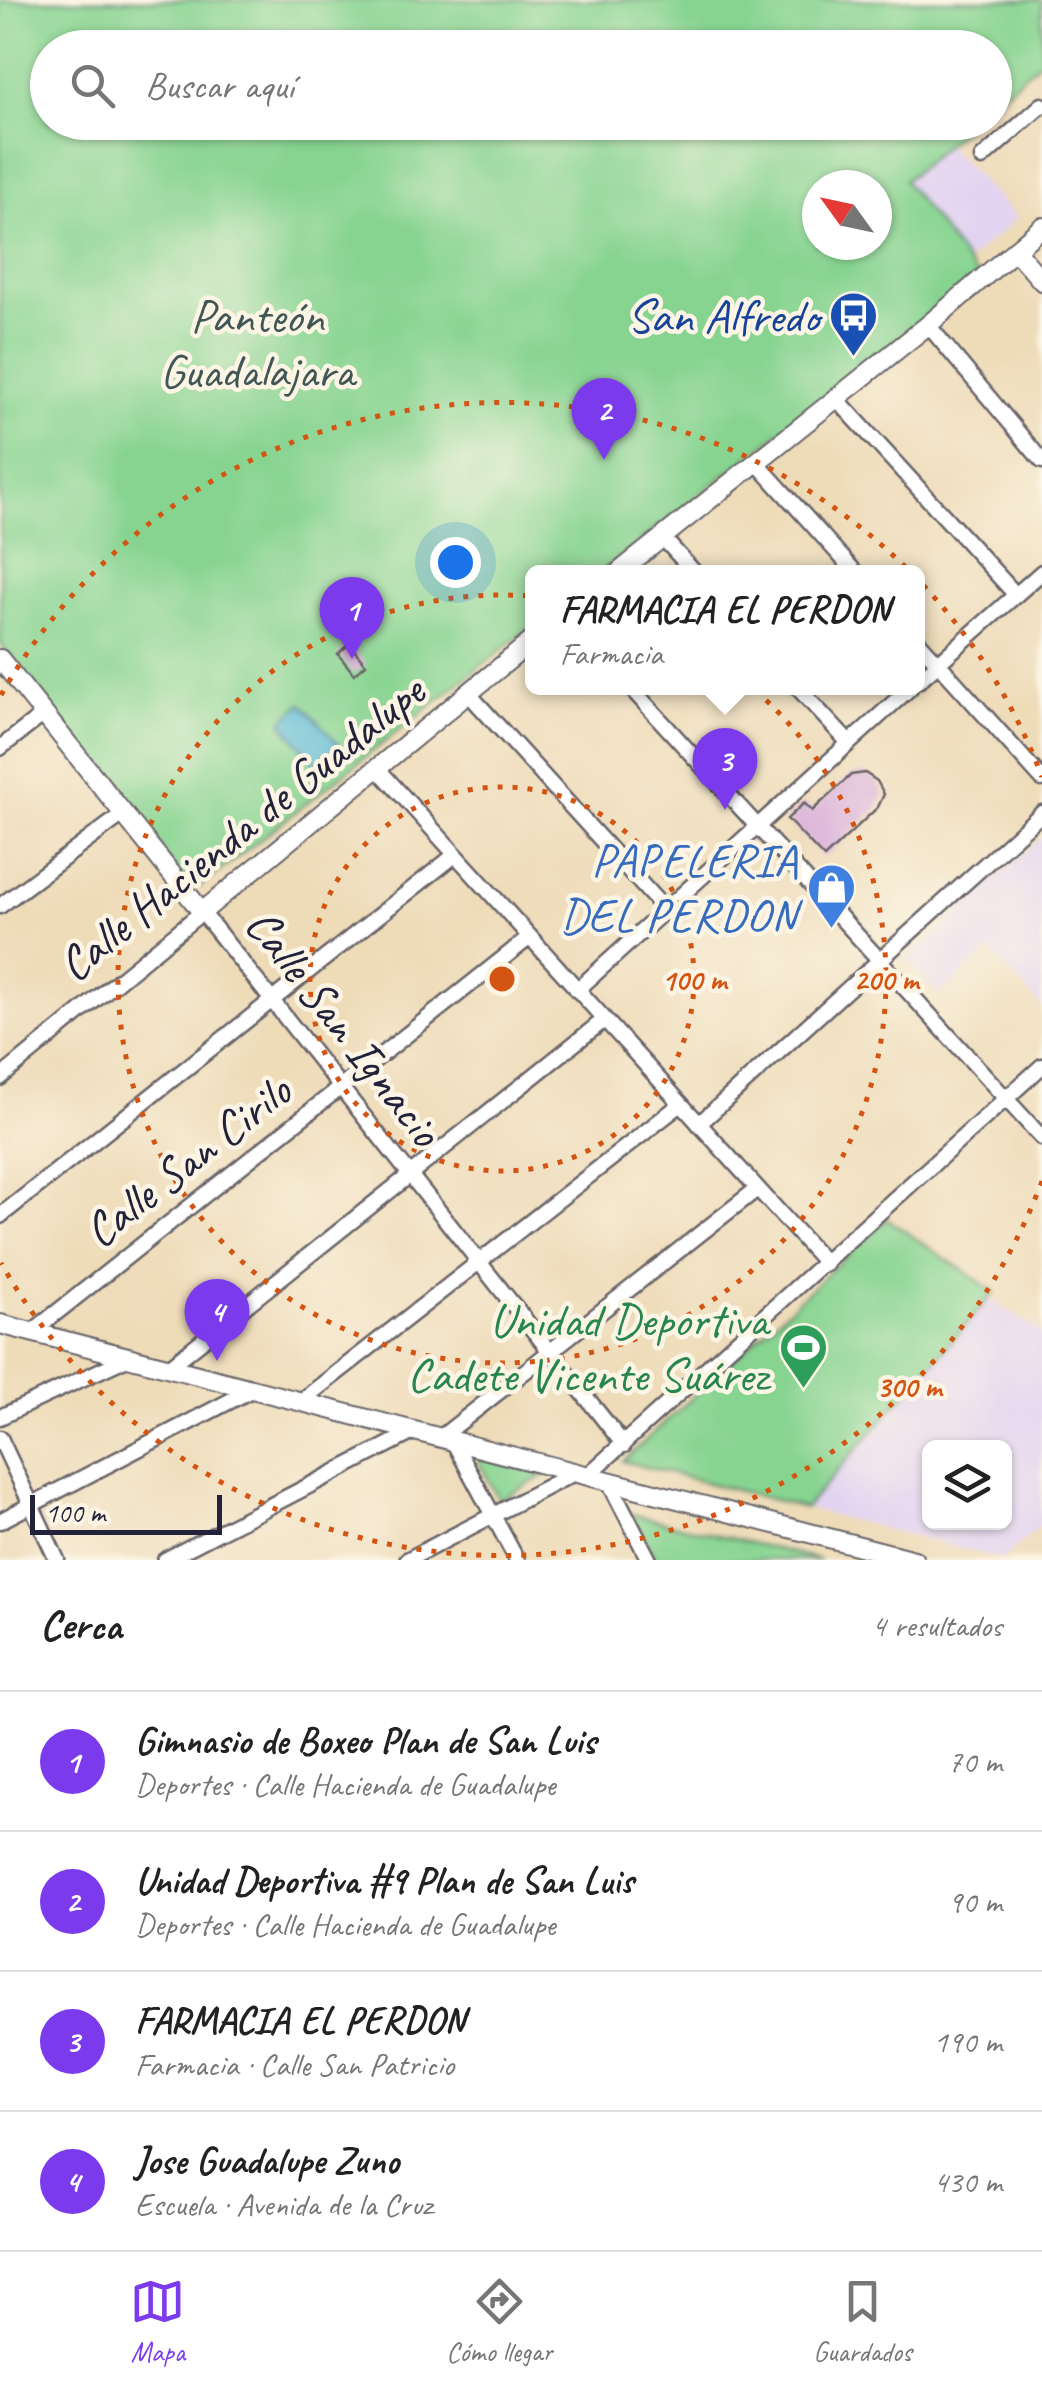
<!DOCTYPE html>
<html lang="es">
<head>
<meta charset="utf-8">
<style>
	:root { --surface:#fff; --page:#f2f2f2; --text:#222; --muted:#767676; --line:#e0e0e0; --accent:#7c3aed }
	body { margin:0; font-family:Caveat,sans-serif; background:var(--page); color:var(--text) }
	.controls { position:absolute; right:30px; bottom:30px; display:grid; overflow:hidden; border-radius:15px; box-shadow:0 2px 8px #0004 }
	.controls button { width:90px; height:90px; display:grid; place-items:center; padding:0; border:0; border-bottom:2px solid var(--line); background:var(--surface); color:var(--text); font:50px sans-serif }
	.compass { position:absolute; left:802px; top:170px; width:90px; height:90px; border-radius:50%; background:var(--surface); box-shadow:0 2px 8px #0004; rotate:303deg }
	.scale { position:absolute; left:30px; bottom:25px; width:192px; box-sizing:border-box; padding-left:10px; border:5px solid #22223b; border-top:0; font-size:28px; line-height:35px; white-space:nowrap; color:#22223b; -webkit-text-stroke:8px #fcf5e5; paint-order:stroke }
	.you { position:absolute; left:455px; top:562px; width:35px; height:35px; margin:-25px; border:8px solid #fff; border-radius:50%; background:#1a73e8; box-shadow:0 0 0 15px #1a73e833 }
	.badge { display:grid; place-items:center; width:65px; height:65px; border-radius:50%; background:var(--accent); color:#fff; font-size:32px; font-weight:700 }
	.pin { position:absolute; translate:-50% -82px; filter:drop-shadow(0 2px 5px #0008) }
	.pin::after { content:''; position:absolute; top:52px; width:35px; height:30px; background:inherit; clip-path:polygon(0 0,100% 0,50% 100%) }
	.popup { position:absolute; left:525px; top:565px; width:400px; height:130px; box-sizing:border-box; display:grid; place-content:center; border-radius:15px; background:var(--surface); filter:drop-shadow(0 2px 8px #0005); font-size:32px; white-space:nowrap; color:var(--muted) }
	.popup b { font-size:38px; color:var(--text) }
	.popup::after { content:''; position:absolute; left:50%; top:100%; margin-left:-20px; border:20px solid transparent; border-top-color:var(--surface) }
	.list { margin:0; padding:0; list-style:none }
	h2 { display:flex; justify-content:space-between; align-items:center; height:130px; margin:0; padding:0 40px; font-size:42px }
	h2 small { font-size:32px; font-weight:400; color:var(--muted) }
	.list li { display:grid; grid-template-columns:65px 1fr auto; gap:30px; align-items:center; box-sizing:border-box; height:140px; padding:0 40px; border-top:2px solid var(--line) }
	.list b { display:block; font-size:38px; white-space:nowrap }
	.list p { margin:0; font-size:32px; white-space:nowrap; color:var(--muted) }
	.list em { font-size:32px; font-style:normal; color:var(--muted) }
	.icon { flex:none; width:55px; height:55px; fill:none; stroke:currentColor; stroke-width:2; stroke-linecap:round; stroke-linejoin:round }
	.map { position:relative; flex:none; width:1042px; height:1560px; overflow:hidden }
	.search { position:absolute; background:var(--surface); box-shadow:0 2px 8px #0004; left:30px; right:30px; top:30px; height:110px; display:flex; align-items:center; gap:25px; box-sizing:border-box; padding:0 35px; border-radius:55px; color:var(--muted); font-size:38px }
	.sheet { height:690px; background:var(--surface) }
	nav { display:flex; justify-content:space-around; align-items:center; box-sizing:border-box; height:140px; border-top:2px solid var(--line); background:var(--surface); font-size:28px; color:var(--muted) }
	nav a { display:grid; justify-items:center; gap:5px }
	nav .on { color:var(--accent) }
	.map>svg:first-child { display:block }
	.built { fill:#e3d3f2; fill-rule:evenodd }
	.green { fill:#87d491; stroke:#547b66; stroke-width:2.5; fill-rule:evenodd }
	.water { fill:#56b9d5; stroke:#3c6e88; stroke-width:2.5 }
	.building { fill:#d9afd9 }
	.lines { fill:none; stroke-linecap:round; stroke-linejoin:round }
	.minor-casing { stroke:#696367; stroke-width:19 }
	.tertiary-casing { stroke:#696367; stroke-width:22 }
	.minor { stroke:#fff; stroke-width:14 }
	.tertiary { stroke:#fff; stroke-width:18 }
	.ring { fill:none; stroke:#d45411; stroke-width:5; stroke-dasharray:5 10 }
	.labels { text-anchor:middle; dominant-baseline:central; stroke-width:9; stroke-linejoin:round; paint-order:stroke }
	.park-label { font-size:48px; fill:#405755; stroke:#fcf5e5 }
	.transit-label { font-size:48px; fill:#164399; stroke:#fcf5e5; text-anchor:end }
	.street-label { font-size:48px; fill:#22223b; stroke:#fcf5e5 }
	.shop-label { font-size:48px; fill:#366cbe; stroke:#fcf5e5; text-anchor:end }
	.leisure-label { font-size:48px; fill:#27864d; stroke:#fcf5e5; text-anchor:end }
	.centre { fill:#d45411; stroke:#fcf5e5; stroke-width:5 }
	.ring-label { font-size:30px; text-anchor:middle; font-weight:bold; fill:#d45411; stroke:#fcf5e5; stroke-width:9; stroke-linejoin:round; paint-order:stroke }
</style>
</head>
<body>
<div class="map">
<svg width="1042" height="1560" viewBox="0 0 1042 1560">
	<rect width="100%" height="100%" fill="#fcf5e5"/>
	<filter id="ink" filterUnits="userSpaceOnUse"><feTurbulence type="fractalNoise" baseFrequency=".01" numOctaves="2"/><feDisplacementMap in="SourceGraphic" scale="20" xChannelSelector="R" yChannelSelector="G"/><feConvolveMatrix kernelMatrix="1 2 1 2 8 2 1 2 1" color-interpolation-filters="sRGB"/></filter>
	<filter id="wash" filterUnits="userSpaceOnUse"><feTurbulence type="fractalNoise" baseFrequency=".0048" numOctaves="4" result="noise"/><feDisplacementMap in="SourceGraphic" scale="40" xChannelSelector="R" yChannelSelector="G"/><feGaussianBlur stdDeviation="2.25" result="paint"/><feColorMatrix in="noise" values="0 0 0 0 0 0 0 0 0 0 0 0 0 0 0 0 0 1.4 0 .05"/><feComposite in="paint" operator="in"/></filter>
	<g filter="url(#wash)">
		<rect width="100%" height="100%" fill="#eedcb9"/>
		<g class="built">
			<polygon points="945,144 1017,218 966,262 903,181"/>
			<polygon points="1042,837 1042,1008 990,950 939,995 907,959"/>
			<path d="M989,1299L1042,1333V1524L1002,1559L805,1508ZM930,1448H1004V1522H930Z"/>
		</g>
		<g class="green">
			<path d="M0,0H1042V59L995,101L994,48H48V122L970,123L904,181L978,277L601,572H532V626L201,886L177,871L0,643ZM817,185H877V245H817Z"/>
			<polygon points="887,1219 995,1292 805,1508 623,1461"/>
			<polygon points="475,1455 545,1475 499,1500"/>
			<polygon points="631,1514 821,1560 656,1560"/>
		</g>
		<polygon class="water" points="302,703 339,745 315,764 282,722"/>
		<g id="blocks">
			<g class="building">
				<polygon points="349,644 366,664 354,674 338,654"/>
				<polygon points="865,773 877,781 884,794 878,807 824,858 787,819 804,803 812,811 851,775"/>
			</g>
		</g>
	</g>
	<g filter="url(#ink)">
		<use href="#blocks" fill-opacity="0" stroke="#696367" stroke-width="2.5"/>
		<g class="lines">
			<defs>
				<g id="minor">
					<polyline points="982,158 1042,105"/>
					<polyline points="928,325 1042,461"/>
					<polyline points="836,398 1016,595"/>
					<polyline points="756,462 855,572"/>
					<polyline points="663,538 694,572"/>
					<polyline points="918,641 1042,779"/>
					<polyline points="918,681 1042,572"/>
					<polyline points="631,688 1042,1138"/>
					<polyline points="798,688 849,743"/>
					<polyline points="468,693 665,910"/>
					<polyline points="0,748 44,714"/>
					<polyline points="379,770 826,1264"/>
					<polyline points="0,906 123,814"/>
					<polyline points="577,990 910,688"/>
					<polyline points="0,1078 202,912 624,1445"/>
					<polyline points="699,1124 1042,813"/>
					<polyline points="0,1216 455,855"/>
					<polyline points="32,1332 530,937"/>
					<polyline points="169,1367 604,1020"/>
					<polyline points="301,1401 681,1104"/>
					<polyline points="0,1417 127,1358"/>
					<polyline points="0,1438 57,1560"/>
					<polyline points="440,1438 757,1189"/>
					<polyline points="453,1441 517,1560"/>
					<polyline points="587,1476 1042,1066"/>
					<polyline points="609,1482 649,1560"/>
					<polyline points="0,1521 253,1389"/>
					<polyline points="165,1560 415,1431"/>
					<polyline points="407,1560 574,1473"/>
				</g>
				<g id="tertiary">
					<polyline points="1015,250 1042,281"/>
					<polyline points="619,572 928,325 1042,227"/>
					<polyline points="0,659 202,912 532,641"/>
					<polyline points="0,1324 914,1560"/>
				</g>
			</defs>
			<use href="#minor" class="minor-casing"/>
			<use href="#tertiary" class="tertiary-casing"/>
			<use href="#minor" class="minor"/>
			<use href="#tertiary" class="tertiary"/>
		</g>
	</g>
	<g class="ring">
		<circle cx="502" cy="979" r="192"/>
		<circle cx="502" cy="979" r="384"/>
		<path d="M1042 1181A576 576 0 0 1 1 1263M1 695A576 576 0 0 1 1042 777"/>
	</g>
	<defs>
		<symbol id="bus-pin" viewBox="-11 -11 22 30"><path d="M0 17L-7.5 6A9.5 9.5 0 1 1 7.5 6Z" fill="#1a4fb4" stroke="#fcf5e5"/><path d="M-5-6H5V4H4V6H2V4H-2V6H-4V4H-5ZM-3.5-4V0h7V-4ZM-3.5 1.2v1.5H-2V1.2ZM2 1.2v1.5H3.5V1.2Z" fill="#fff"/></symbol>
		<symbol id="shop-pin" viewBox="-11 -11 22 30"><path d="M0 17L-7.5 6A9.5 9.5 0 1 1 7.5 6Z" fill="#3f7fe0" stroke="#fcf5e5"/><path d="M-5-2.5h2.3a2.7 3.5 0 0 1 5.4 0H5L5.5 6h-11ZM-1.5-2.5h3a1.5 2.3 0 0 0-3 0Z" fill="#fff"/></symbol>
		<symbol id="stadium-pin" viewBox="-11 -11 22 30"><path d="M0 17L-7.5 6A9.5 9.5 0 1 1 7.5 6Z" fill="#2e9e5b" stroke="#fcf5e5"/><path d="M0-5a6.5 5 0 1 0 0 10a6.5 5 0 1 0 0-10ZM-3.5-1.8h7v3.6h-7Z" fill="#fff"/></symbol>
	</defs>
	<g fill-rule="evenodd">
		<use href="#bus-pin" x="826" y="288" width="55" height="75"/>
		<use href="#shop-pin" x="804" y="860" width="55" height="75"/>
		<use href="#stadium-pin" x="776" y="1320" width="55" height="75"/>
	</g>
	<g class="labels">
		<g class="park-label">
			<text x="257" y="316">Panteón<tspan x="257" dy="55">Guadalajara</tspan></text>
		</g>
		<g class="transit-label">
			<text x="819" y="316">San Alfredo</text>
		</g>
		<g class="street-label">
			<text transform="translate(241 828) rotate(-39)">Calle Hacienda de Guadalupe</text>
			<text transform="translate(344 1027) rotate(52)">Calle San Ignacio</text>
			<text transform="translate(187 1161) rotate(-38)">Calle San Cirilo</text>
		</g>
		<g class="shop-label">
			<text x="797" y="860">PAPELERIA<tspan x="797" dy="55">DEL PERDON</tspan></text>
		</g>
		<g class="leisure-label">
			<text x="768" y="1320">Unidad Deportiva<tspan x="768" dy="55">Cadete Vicente Suárez</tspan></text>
		</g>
	</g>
	<circle cx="502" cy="979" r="15" class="centre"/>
	<g class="ring-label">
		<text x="694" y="990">100 m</text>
		<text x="886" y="990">200 m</text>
		<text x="909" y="1397">300 m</text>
	</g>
</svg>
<div class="controls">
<button><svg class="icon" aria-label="layers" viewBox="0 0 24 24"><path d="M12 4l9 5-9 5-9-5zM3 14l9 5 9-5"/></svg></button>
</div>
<svg class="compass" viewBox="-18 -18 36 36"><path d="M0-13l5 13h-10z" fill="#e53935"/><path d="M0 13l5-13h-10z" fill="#767676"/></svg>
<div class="scale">100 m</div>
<div class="you"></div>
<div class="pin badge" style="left:352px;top:659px">1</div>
<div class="pin badge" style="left:604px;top:460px">2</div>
<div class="pin badge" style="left:725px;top:810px">3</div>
<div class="popup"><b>FARMACIA EL PERDON</b>Farmacia</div>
<div class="pin badge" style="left:217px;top:1361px">4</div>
<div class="search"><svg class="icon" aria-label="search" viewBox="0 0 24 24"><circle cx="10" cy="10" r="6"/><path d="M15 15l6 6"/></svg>Buscar aquí</div>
</div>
<section class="sheet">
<h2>Cerca<small>4 resultados</small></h2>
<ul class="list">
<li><span class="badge">1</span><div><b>Gimnasio de Boxeo Plan de San Luis</b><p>Deportes · Calle Hacienda de Guadalupe</p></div><em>70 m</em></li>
<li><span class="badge">2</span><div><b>Unidad Deportiva #9 Plan de San Luis</b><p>Deportes · Calle Hacienda de Guadalupe</p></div><em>90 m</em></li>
<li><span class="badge">3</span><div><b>FARMACIA EL PERDON</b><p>Farmacia · Calle San Patricio</p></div><em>190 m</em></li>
<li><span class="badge">4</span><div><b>Jose Guadalupe Zuno</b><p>Escuela · Avenida de la Cruz</p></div><em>430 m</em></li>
</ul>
</section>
<nav>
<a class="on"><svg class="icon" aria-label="map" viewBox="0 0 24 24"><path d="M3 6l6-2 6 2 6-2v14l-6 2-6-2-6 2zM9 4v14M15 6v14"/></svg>Mapa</a>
<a><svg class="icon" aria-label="directions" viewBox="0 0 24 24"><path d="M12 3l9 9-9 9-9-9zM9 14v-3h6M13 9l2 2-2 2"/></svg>Cómo llegar</a>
<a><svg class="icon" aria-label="saved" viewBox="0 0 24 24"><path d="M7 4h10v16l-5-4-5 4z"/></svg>Guardados</a>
</nav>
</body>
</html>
